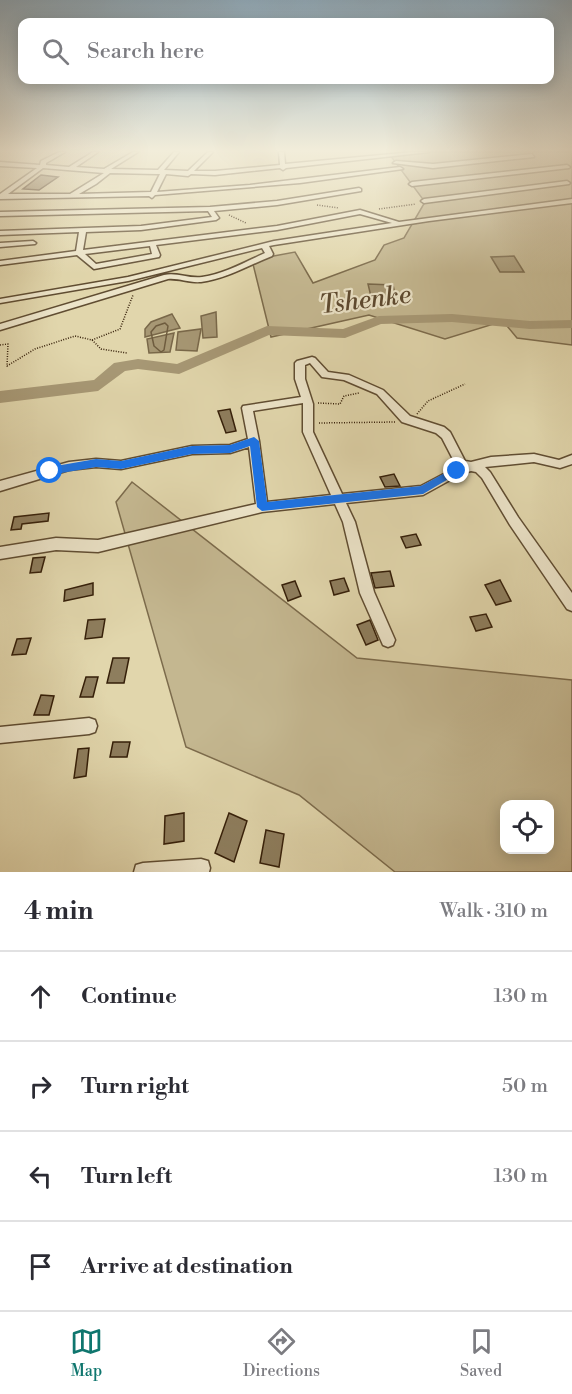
<!DOCTYPE html>
<html lang="en">
<head>
<meta charset="utf-8">
<style>
	:root { --surface:#fff; --page:#f7f7f7; --text:#2b2b33; --muted:#7c7c81; --line:#e1e1e2; --accent:#0f766e }
	body { margin:0; font-family:"Libre Bodoni",serif; background:var(--page); color:var(--text) }
	.controls { position:absolute; right:18px; bottom:18px; display:grid; overflow:hidden; border-radius:12px; box-shadow:0 3px 15px #0003 }
	.controls button { width:54px; height:54px; display:grid; place-items:center; padding:0; border:0; border-bottom:2px solid var(--line); background:var(--surface); color:var(--text); font:30px sans-serif }
	.stop { position:absolute; width:18px; height:18px; margin:-14px; border:4px solid #1a73e8; border-radius:50%; background:#fff }
	.stop.end { background:#1a73e8; border-color:#fff; box-shadow:0 2px 6px #0008 }
	.list { margin:0; padding:0; list-style:none }
	h2 { display:flex; justify-content:space-between; align-items:center; height:78px; margin:0; padding:0 24px; font-size:26px }
	h2 small { font-size:20px; font-weight:400; color:var(--muted) }
	.list li { display:grid; grid-template-columns:39px 1fr auto; gap:18px; align-items:center; box-sizing:border-box; height:90px; padding:0 24px; border-top:2px solid var(--line) }
	.list b { display:block; font-size:22px; white-space:nowrap }
	.list em { font-size:20px; font-style:normal; color:var(--muted) }
	.icon { flex:none; width:33px; height:33px; fill:none; stroke:currentColor; stroke-width:2; stroke-linecap:round; stroke-linejoin:round }
	.map { position:relative; flex:none; width:572px; height:872px; overflow:hidden }
	.search { position:absolute; background:var(--surface); box-shadow:0 3px 15px #0003; left:18px; right:18px; top:18px; height:66px; display:flex; align-items:center; gap:15px; box-sizing:border-box; padding:0 21px; border-radius:12px; color:var(--muted); font-size:22px }
	.sheet { height:438px; background:var(--surface) }
	nav { display:flex; justify-content:space-around; align-items:center; box-sizing:border-box; height:84px; border-top:2px solid var(--line); background:var(--surface); font-size:16px; color:var(--muted) }
	nav a { display:grid; justify-items:center; gap:3px }
	nav .on { color:var(--accent) }
	.map>svg:first-child { display:block }
	.green { fill:#c4b790; stroke:#7c6b4c; stroke-width:1.5; fill-rule:evenodd }
	.water { fill:#a79875; stroke:#79684a; stroke-width:1.5 }
	.lines { fill:none; stroke-linecap:round; stroke-linejoin:round }
	.shore { stroke:#6e5c3f; stroke-width:1.5 }
	.river { fill:#a79875; fill-rule:evenodd }
	.building { fill:#8e7e5e; stroke:#351f09; stroke-width:1.5 }
	.minor-casing { stroke:#604d32; stroke-width:3 }
	.path { stroke:#351f09; stroke-width:1.5; stroke-dasharray:1 1.5; stroke-linecap:butt }
	.minor { fill:#ece4c9; fill-rule:evenodd }
	.route { fill:#1a73e8 }
	.labels { text-anchor:middle; dominant-baseline:central; stroke-width:4.5; stroke-linejoin:round; paint-order:stroke }
	.water-label { font-size:26px; font-style:italic; fill:#5d492f; stroke:#ece4c9 }
</style>
</head>
<body>
<div class="map">
<svg width="572" height="872" viewBox="0 0 572 872">
	<rect width="100%" height="100%" fill="#e1d6ac"/>
	<filter id="stains"><feTurbulence type="fractalNoise" baseFrequency=".00333" numOctaves="4"/><feColorMatrix values="0 0 0 0 .2 0 0 0 0 .09 0 0 0 0 .02 0 0 0 .5 -.17"/></filter>
	<radialGradient id="worn" r=".72"><stop offset=".6" stop-color="#630" stop-opacity="0"/><stop offset="1" stop-color="#630" stop-opacity=".3"/></radialGradient>
	<g class="green">
		<polygon points="426,152 572,152 572,345 517,338 503,321 445,339 369,315 271,337 252,260 295,252 313,283 375,260 384,245 404,238 425,202 390,155"/>
		<path d="M132,482L357,658L572,680V872H395L299,795L186,747L116,502ZM504,804H550V850H504Z"/>
	</g>
	<g class="water">
		<polygon points="514,256 524,272 500,272 491,257"/>
		<polygon points="368,284 393,285 397,304 373,305"/>
		<polygon points="216,312 217,337 203,338 201,316"/>
		<polygon points="172,314 180,328 145,337 145,329 151,322"/>
		<polygon points="201,329 197,351 176,350 178,332"/>
		<polygon points="174,333 170,352 149,353 147,339"/>
	</g>
	<g class="lines">
		<polygon class="shore" points="165,323 168,326 164,350 161,352 154,346 151,332 156,326"/>
		<polygon class="river" points="452,314 530,321 572,320 572,328 530,329 452,322 381,324 345,338 269,335 179,374 138,369 125,371 98,391 0,403 0,391 94,380 114,363 138,359 177,364 267,326 343,329 379,316"/>
	</g>
	<g class="building">
		<polygon points="41,175 58,177 39,190 23,189"/>
		<polygon points="230,409 236,431 226,433 218,411"/>
		<polygon points="394,474 400,486 385,487 380,477"/>
		<polygon points="49,513 48,521 22,524 21,529 11,530 14,517"/>
		<polygon points="416,534 421,545 406,548 401,537"/>
		<polygon points="45,557 41,572 30,573 33,558"/>
		<polygon points="390,571 394,586 375,588 371,573"/>
		<polygon points="344,578 349,591 334,595 330,581"/>
		<polygon points="500,580 511,601 496,605 485,585"/>
		<polygon points="295,581 301,596 288,601 282,585"/>
		<polygon points="93,583 93,595 64,601 65,590"/>
		<polygon points="486,614 492,627 476,631 470,617"/>
		<polygon points="105,619 102,637 85,639 88,620"/>
		<polygon points="370,620 378,640 366,645 357,625"/>
		<polygon points="31,638 26,654 12,655 17,639"/>
		<polygon points="113,658 129,658 124,683 107,683"/>
		<polygon points="86,677 98,677 93,697 80,697"/>
		<polygon points="41,695 54,696 49,715 34,715"/>
		<polygon points="113,742 130,742 127,757 110,757"/>
		<polygon points="89,748 86,776 74,778 78,749"/>
		<polygon points="184,813 184,841 164,844 165,816"/>
		<polygon points="229,813 247,821 234,862 215,853"/>
		<polygon points="266,830 284,834 279,867 260,863"/>
	</g>
	<g class="lines">
		<defs>
			<g id="minor">
				<path d="M59,152H65L46,163V165L69,167L93,152H98L76,167L104,169L133,152H138L111,169L158,170L174,152H179L164,170L188,171L208,152H213L194,171H215L280,165L279,152H284L285,164L413,152H429L286,168L283,170L280,168L215,175L191,174L188,176L166,174L157,192L250,185L400,167L403,169L300,183L155,195L152,198L149,196L0,199V194L37,168L0,166V162L40,165L41,161ZM43,168L104,173L70,194H8ZM110,173L157,174H160L151,192L79,194L96,184Z"/>
				<polygon points="532,154 534,157 433,168 393,163 396,161 433,164"/>
				<polygon points="567,165 570,167 569,168 412,186 409,184 412,182"/>
				<polygon points="567,181 570,183 569,184 424,203 421,201 424,199"/>
				<path d="M359,188L361,189V191L277,205L214,211L219,218L216,220L141,230L86,232L83,250L277,226L360,210L399,222L572,199V203L429,221L274,245L269,246L273,254L272,256C249,265 226,279 201,282C189,283 179,278 168,279L0,330V324L164,275C177,272 189,279 202,277C224,274 245,262 265,253L262,248L128,281L0,303V299L128,277L274,241L392,223L360,214L277,230L156,245L160,255L159,257L94,269L77,255L0,265V261L76,251L79,232L0,235V231L141,226L212,217L208,211L0,216V212L210,207L277,201ZM150,246L152,254L96,264L85,254Z"/>
				<polygon points="33,241 36,243 35,244 0,247 0,243"/>
				<path d="M312,357L315,358L328,372L349,375L383,390L410,416L444,427L450,432L465,461L471,462L491,457L534,454L559,460L572,455V464L560,468L534,462L485,467L490,472L518,517L572,593V611L567,609L510,525L482,478L476,472L471,471L461,474L423,495L346,503L355,522L374,592L395,640L393,645L388,647L383,645L360,593L343,522L335,504L262,512L98,552L56,550L0,559V547L56,538L98,540L256,504L249,447L230,453L192,454L121,469L96,467L69,470L0,491V481L69,462L96,459L121,461L192,446L230,445L248,439L242,408L243,406L301,397L295,379V363L297,361ZM310,363L322,377L344,380L377,394L402,422L436,433L442,438L457,467L421,486L342,494L313,432V404L305,379V365ZM303,403V432L331,495L267,502L259,441L253,411Z"/>
				<polygon points="89,718 95,720 97,726 95,732 89,734 0,743 0,727"/>
				<polygon points="201,859 208,861 210,868 209,872 134,872 136,865 143,863"/>
			</g>
		</defs>
		<use href="#minor" class="minor-casing"/>
		<g class="path">
			<polyline points="317,205 339,208"/>
			<polyline points="379,209 416,204"/>
			<polyline points="229,215 246,223"/>
			<polyline points="92,340 120,329 133,295"/>
			<polyline points="0,345 8,344 7,366 35,349 75,336 92,340 101,349 127,353"/>
			<polyline points="318,403 340,404 344,396 359,393"/>
			<polyline points="417,414 428,401 465,384"/>
			<polyline points="319,423 395,422"/>
		</g>
		<use href="#minor" class="minor"/>
	</g>
	<linearGradient id="sky" x2="0" y2="1"><stop stop-color="#8ea9ba"/><stop offset="0.55" stop-color="#f2edda"/><stop offset="1" stop-color="#f2edda" stop-opacity="0"/></linearGradient>
	<rect width="572" height="274" fill="url(#sky)"/>
	<polygon class="route" points="254,437 259,441 267,502 421,486 454,468 461,468 462,471 423,494 262,511 257,507 250,446 230,453 192,454 121,469 96,467 50,475 45,471 50,467 96,459 121,461 192,446 230,445"/>
	<g class="labels">
		<g class="water-label">
			<text transform="translate(365 300) rotate(-7)">Tshenke</text>
		</g>
	</g>
	<rect width="100%" height="100%" filter="url(#stains)"/>
	<rect width="100%" height="100%" fill="url(#worn)"/>
</svg>
<div class="controls">
<button><svg class="icon" aria-label="locate" viewBox="0 0 24 24"><circle cx="12" cy="12" r="6"/><path d="M12 2v4M12 18v4M2 12h4M18 12h4"/></svg></button>
</div>
<div class="stop" style="left:50px;top:471px"></div>
<div class="stop end" style="left:457px;top:471px"></div>
<div class="search"><svg class="icon" aria-label="search" viewBox="0 0 24 24"><circle cx="10" cy="10" r="6"/><path d="M15 15l6 6"/></svg>Search here</div>
</div>
<section class="sheet">
<h2>4 min<small>Walk · 310 m</small></h2>
<ul class="list">
<li><svg class="icon" aria-label="ahead" viewBox="0 0 24 24"><path d="M12 20V5M6 11l6-6 6 6"/></svg><div><b>Continue</b></div><em>130 m</em></li>
<li><svg class="icon" aria-label="right" viewBox="0 0 24 24"><path d="M7 20v-9h11M14 6l5 5-5 5"/></svg><div><b>Turn right</b></div><em>50 m</em></li>
<li><svg class="icon" aria-label="left" viewBox="0 0 24 24"><path d="M17 20v-9H6M10 6l-5 5 5 5"/></svg><div><b>Turn left</b></div><em>130 m</em></li>
<li><svg class="icon" aria-label="arrive" viewBox="0 0 24 24"><path d="M6 21V4h12l-3 4 3 4H6"/></svg><div><b>Arrive at destination</b></div></li>
</ul>
</section>
<nav>
<a class="on"><svg class="icon" aria-label="map" viewBox="0 0 24 24"><path d="M3 6l6-2 6 2 6-2v14l-6 2-6-2-6 2zM9 4v14M15 6v14"/></svg>Map</a>
<a><svg class="icon" aria-label="directions" viewBox="0 0 24 24"><path d="M12 3l9 9-9 9-9-9zM9 14v-3h6M13 9l2 2-2 2"/></svg>Directions</a>
<a><svg class="icon" aria-label="saved" viewBox="0 0 24 24"><path d="M7 4h10v16l-5-4-5 4z"/></svg>Saved</a>
</nav>
</body>
</html>
